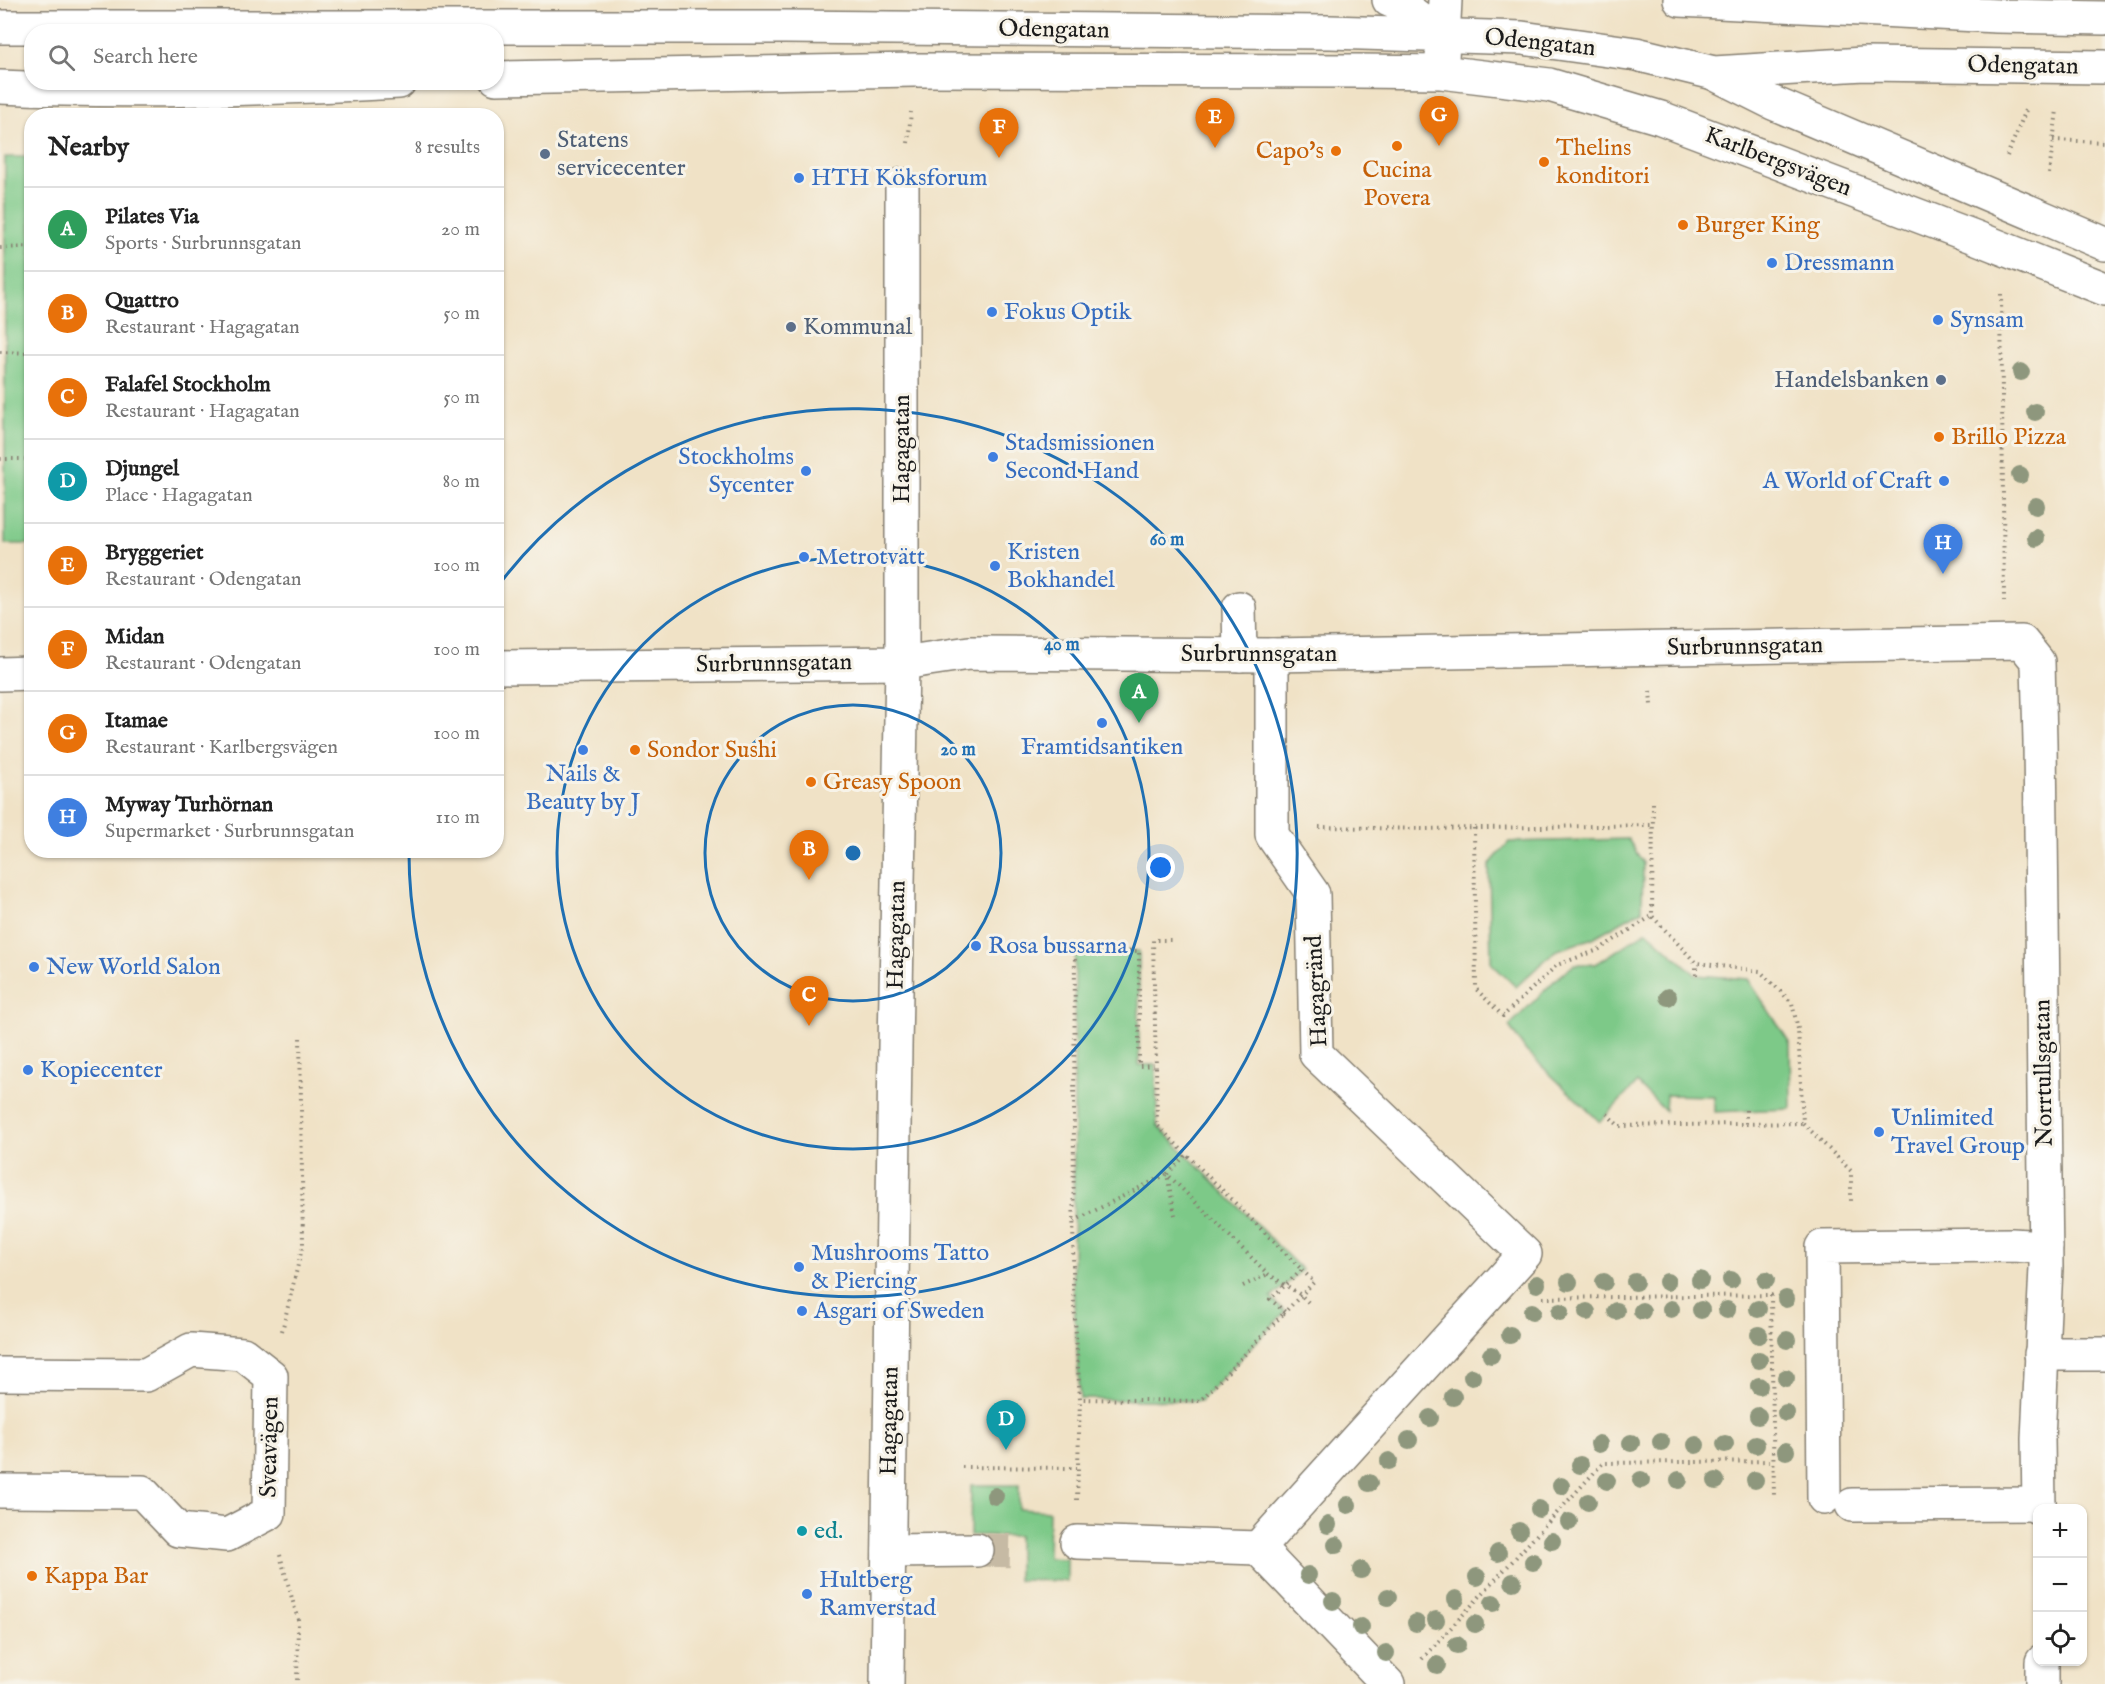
<!DOCTYPE html>
<html lang="en">
<head>
<meta charset="utf-8">
<style>
	:root { --surface:#fff; --page:#f2f2f2; --text:#222; --muted:#767676; --line:#e0e0e0; --accent:#1f6fb2 }
	body { margin:0; font-family:"IM FELL English",serif; background:var(--page); color:var(--text) }
	.controls { position:absolute; right:18px; bottom:18px; display:grid; overflow:hidden; border-radius:12px; box-shadow:0 2px 4px #0004 }
	.controls button { width:54px; height:54px; display:grid; place-items:center; padding:0; border:0; border-bottom:2px solid var(--line); background:var(--surface); color:var(--text); font:30px sans-serif }
	.you { position:absolute; left:1161px; top:868px; width:21px; height:21px; margin:-15px; border:4px solid #fff; border-radius:50%; background:#1a73e8; box-shadow:0 0 0 9px #1a73e833 }
	.badge { display:grid; place-items:center; width:39px; height:39px; border-radius:50%; background:var(--accent); color:#fff; font-size:20px; font-weight:700 }
	.pin { position:absolute; translate:-50% -50px; filter:drop-shadow(0 2px 3px #0008) }
	.pin::after { content:''; position:absolute; top:32px; width:21px; height:18px; background:inherit; clip-path:polygon(0 0,100% 0,50% 100%) }
	.list { margin:0; padding:0; list-style:none }
	h2 { display:flex; justify-content:space-between; align-items:center; height:78px; margin:0; padding:0 24px; font-size:26px }
	h2 small { font-size:20px; font-weight:400; color:var(--muted) }
	.list li { display:grid; grid-template-columns:39px 1fr auto; gap:18px; align-items:center; box-sizing:border-box; height:84px; padding:0 24px; border-top:2px solid var(--line) }
	.list b { display:block; font-size:22px; white-space:nowrap }
	.list p { margin:0; font-size:20px; white-space:nowrap; color:var(--muted) }
	.list em { font-size:20px; font-style:normal; color:var(--muted) }
	.icon { flex:none; width:33px; height:33px; fill:none; stroke:currentColor; stroke-width:2; stroke-linecap:round; stroke-linejoin:round }
	.map { position:relative; flex:none; width:2105px; height:1684px; overflow:hidden }
	.search { position:absolute; background:var(--surface); box-shadow:0 2px 4px #0004; left:24px; top:24px; width:480px; height:66px; display:flex; align-items:center; gap:15px; box-sizing:border-box; padding:0 21px; border-radius:24px; color:var(--muted); font-size:22px }
	.panel { position:absolute; background:var(--surface); box-shadow:0 2px 4px #0004; left:24px; top:108px; width:480px; height:750px; border-radius:24px }
	.map>svg:first-child { display:block }
	.green { fill:#7dc988; stroke:#4c7252; stroke-width:1.5 }
	.lines { fill:none; stroke-linecap:round; stroke-linejoin:round }
	.minor-tunnel { stroke:#c6baa4; stroke-width:33; stroke-dasharray:33 16; stroke-linecap:butt }
	.minor-casing { stroke:#867f71; stroke-width:36 }
	.major-casing { stroke:#867f71; stroke-width:36 }
	.path { stroke:#867f71; stroke-width:4; stroke-dasharray:1.5 4.5; stroke-linecap:butt }
	.minor { stroke:#fff; stroke-width:33 }
	.major { stroke:#fff; stroke-width:33 }
	.tree { fill:#8e977d }
	.ring { fill:none; stroke:#1f6fb2; stroke-width:3 }
	.food-dot { fill:#e8710a; stroke:#f7f3e8; stroke-width:2 }
	.service-dot { fill:#5c6f8a; stroke:#f7f3e8; stroke-width:2 }
	.shop-dot { fill:#3f7fe0; stroke:#f7f3e8; stroke-width:2 }
	.culture-dot { fill:#0f9aa8; stroke:#f7f3e8; stroke-width:2 }
	.labels { text-anchor:middle; dominant-baseline:central; stroke-width:6; stroke-linejoin:round; paint-order:stroke }
	.street-label { font-size:24px; fill:#1c1c1c; stroke:#f7f3e8 }
	.service-label { font-size:24px; fill:#4e5e75; stroke:#f7f3e8; text-anchor:start }
	.food-label { font-size:24px; fill:#c56008; stroke:#f7f3e8; text-anchor:start }
	.shop-label { font-size:24px; fill:#366cbe; stroke:#f7f3e8; text-anchor:start }
	.culture-label { font-size:24px; fill:#0d838f; stroke:#f7f3e8; text-anchor:start }
	.centre { fill:#1f6fb2; stroke:#f7f3e8; stroke-width:3 }
	.ring-label { font-size:18px; text-anchor:middle; font-weight:bold; fill:#1f6fb2; stroke:#f7f3e8; stroke-width:6; stroke-linejoin:round; paint-order:stroke }
</style>
</head>
<body>
<div class="map">
<svg width="2105" height="1684" viewBox="0 0 2105 1684">
	<rect width="100%" height="100%" fill="#f7f3e8"/>
	<filter id="ink" filterUnits="userSpaceOnUse"><feTurbulence type="fractalNoise" baseFrequency=".0167" numOctaves="2"/><feDisplacementMap in="SourceGraphic" scale="12" xChannelSelector="R" yChannelSelector="G"/><feConvolveMatrix kernelMatrix="1 2 1 2 8 2 1 2 1" color-interpolation-filters="sRGB"/></filter>
	<filter id="wash" filterUnits="userSpaceOnUse"><feTurbulence type="fractalNoise" baseFrequency=".008" numOctaves="4" result="noise"/><feDisplacementMap in="SourceGraphic" scale="24" xChannelSelector="R" yChannelSelector="G"/><feGaussianBlur stdDeviation="1.35" result="paint"/><feColorMatrix in="noise" values="0 0 0 0 0 0 0 0 0 0 0 0 0 0 0 0 0 1.4 0 .05"/><feComposite in="paint" operator="in"/></filter>
	<g filter="url(#wash)">
		<rect width="100%" height="100%" fill="#f0e2c6"/>
		<g class="green">
			<rect x="5" y="157" width="26" height="387"/>
			<polygon points="1628,839 1643,863 1642,910 1593,938 1555,951 1516,987 1491,963 1489,865 1509,842"/>
			<polygon points="1647,931 1696,975 1748,979 1790,1043 1791,1109 1714,1112 1714,1096 1666,1095 1665,1111 1637,1083 1600,1122 1526,1051 1509,1026 1554,981 1575,964 1596,964"/>
			<polygon points="1075,950 1139,951 1139,1065 1156,1065 1157,1125 1302,1270 1271,1298 1285,1312 1200,1401 1080,1399 1073,1287"/>
			<polygon points="971,1485 1019,1485 1019,1509 1049,1511 1048,1558 1067,1559 1067,1581 1018,1580 1018,1536 970,1535"/>
		</g>
	</g>
	<g filter="url(#ink)">
		<g class="lines">
			<polyline class="minor-tunnel" points="977,1550 1018,1551"/>
			<defs>
				<g id="minor">
					<polyline points="1389,0 1401,5 1443,36"/>
					<polyline points="0,27 785,27 1330,32 1522,38 1636,54 1714,73 1864,64 2105,67"/>
					<polyline points="1442,59 1445,0"/>
					<polyline points="1715,74 1773,103 2105,244"/>
					<polyline points="1239,608 1240,655"/>
					<polyline points="1272,655 1272,835 1313,894 1316,1054 1525,1254 1258,1548 1388,1684"/>
					<polyline points="496,667 902,663 969,653 1272,655 2022,642 2038,662 2040,742 2046,1267 2038,1439 2039,1508"/>
					<polyline points="0,674 32,673"/>
					<polyline points="2041,1354 2105,1354"/>
					<polyline points="0,1374 146,1375 191,1350 243,1354 271,1376 269,1513 227,1535 178,1530 142,1492 0,1491"/>
					<polyline points="1824,1498 1822,1247 2012,1245 2046,1247"/>
					<polyline points="1852,1505 2039,1504"/>
					<polyline points="1077,1542 1258,1548"/>
					<polyline points="889,1551 977,1550"/>
					<polyline points="2042,1662 2042,1684"/>
					<polyline points="887,1684 895,1047 902,663 902,185"/>
				</g>
				<g id="major">
					<polyline points="1680,0 1997,16 2105,18"/>
					<polyline points="496,78 914,70 1358,71 1441,72 1549,85 1661,118 1977,238 2105,289"/>
					<path d="M0,87C133,93 266,89 399,82"/>
				</g>
			</defs>
			<use href="#minor" class="minor-casing"/>
			<use href="#major" class="major-casing"/>
			<g class="path">
				<polyline points="2053,140 2105,142"/>
				<polyline points="908,143 911,112"/>
				<polyline points="2007,156 2026,110"/>
				<polyline points="2049,174 2057,110"/>
				<polyline points="0,248 32,247"/>
				<polyline points="2001,294 2004,601"/>
				<polyline points="0,352 32,353"/>
				<polyline points="0,459 32,459"/>
				<polyline points="1650,691 1651,705"/>
				<polyline points="1653,803 1652,916 1696,963 1760,971 1792,1003 1798,1029 1803,1123 1851,1171 1851,1204"/>
				<polyline points="1319,827 1425,829 1654,825"/>
				<polyline points="1474,828 1476,989 1503,1016 1557,965 1598,950 1652,916"/>
				<polygon points="1075,950 1139,951 1139,1066 1156,1065 1157,1125 1302,1270 1270,1299 1285,1312 1200,1401 1080,1399 1073,1287"/>
				<polyline points="1696,975 1696,963"/>
				<polyline points="1156,1068 1153,940 1173,940"/>
				<polyline points="1746,1110 1746,1124"/>
				<polyline points="1607,1114 1619,1126 1803,1123"/>
				<polyline points="1175,1215 1167,1174 1186,1155"/>
				<polyline points="1074,1221 1167,1174 1268,1274 1301,1295 1311,1305"/>
				<polyline points="1243,1286 1268,1274"/>
				<polyline points="1543,1298 1771,1295 1774,1497"/>
				<polyline points="1283,1314 1314,1282 1302,1270"/>
				<polyline points="282,1331 303,1244 300,1035"/>
				<polyline points="962,1467 1077,1468"/>
				<polyline points="1077,1500 1080,1399"/>
				<polyline points="280,1555 298,1620 297,1684"/>
				<polyline points="1422,1659 1603,1463 1774,1461"/>
			</g>
			<use href="#minor" class="minor"/>
			<use href="#major" class="major"/>
		</g>
		<g class="tree">
			<circle cx="2021" cy="372" r="9"/>
			<circle cx="2035" cy="412" r="9"/>
			<circle cx="2020" cy="475" r="9"/>
			<circle cx="2036" cy="506" r="9"/>
			<circle cx="2036" cy="538" r="9"/>
			<circle cx="1668" cy="997" r="9"/>
			<circle cx="1700" cy="1280" r="9"/>
			<circle cx="1731" cy="1280" r="9"/>
			<circle cx="1766" cy="1280" r="9"/>
			<circle cx="1569" cy="1282" r="9"/>
			<circle cx="1604" cy="1282" r="9"/>
			<circle cx="1635" cy="1282" r="9"/>
			<circle cx="1667" cy="1282" r="9"/>
			<circle cx="1537" cy="1284" r="9"/>
			<circle cx="1786" cy="1299" r="9"/>
			<circle cx="1671" cy="1309" r="9"/>
			<circle cx="1758" cy="1309" r="9"/>
			<circle cx="1701" cy="1310" r="9"/>
			<circle cx="1727" cy="1310" r="9"/>
			<circle cx="1616" cy="1311" r="9"/>
			<circle cx="1642" cy="1311" r="9"/>
			<circle cx="1532" cy="1312" r="9"/>
			<circle cx="1560" cy="1312" r="9"/>
			<circle cx="1587" cy="1312" r="9"/>
			<circle cx="1510" cy="1335" r="9"/>
			<circle cx="1759" cy="1335" r="9"/>
			<circle cx="1787" cy="1340" r="9"/>
			<circle cx="1491" cy="1355" r="9"/>
			<circle cx="1759" cy="1360" r="9"/>
			<circle cx="1472" cy="1377" r="9"/>
			<circle cx="1786" cy="1378" r="9"/>
			<circle cx="1759" cy="1386" r="9"/>
			<circle cx="1453" cy="1397" r="9"/>
			<circle cx="1786" cy="1413" r="9"/>
			<circle cx="1758" cy="1416" r="9"/>
			<circle cx="1430" cy="1418" r="9"/>
			<circle cx="1409" cy="1440" r="9"/>
			<circle cx="1661" cy="1442" r="9"/>
			<circle cx="1631" cy="1443" r="9"/>
			<circle cx="1599" cy="1444" r="9"/>
			<circle cx="1725" cy="1444" r="9"/>
			<circle cx="1696" cy="1445" r="9"/>
			<circle cx="1756" cy="1445" r="9"/>
			<circle cx="1786" cy="1451" r="9"/>
			<circle cx="1389" cy="1461" r="9"/>
			<circle cx="1580" cy="1465" r="9"/>
			<circle cx="1641" cy="1480" r="9"/>
			<circle cx="1679" cy="1480" r="9"/>
			<circle cx="1755" cy="1480" r="9"/>
			<circle cx="1607" cy="1481" r="9"/>
			<circle cx="1716" cy="1481" r="9"/>
			<circle cx="1369" cy="1483" r="9"/>
			<circle cx="1561" cy="1486" r="9"/>
			<circle cx="995" cy="1496" r="9"/>
			<circle cx="1588" cy="1502" r="9"/>
			<circle cx="1348" cy="1505" r="9"/>
			<circle cx="1539" cy="1509" r="9"/>
			<circle cx="1569" cy="1522" r="9"/>
			<circle cx="1328" cy="1525" r="9"/>
			<circle cx="1519" cy="1531" r="9"/>
			<circle cx="1552" cy="1541" r="9"/>
			<circle cx="1336" cy="1545" r="9"/>
			<circle cx="1498" cy="1553" r="9"/>
			<circle cx="1533" cy="1562" r="9"/>
			<circle cx="1361" cy="1570" r="9"/>
			<circle cx="1308" cy="1575" r="9"/>
			<circle cx="1477" cy="1577" r="9"/>
			<circle cx="1513" cy="1582" r="9"/>
			<circle cx="1388" cy="1597" r="9"/>
			<circle cx="1456" cy="1599" r="9"/>
			<circle cx="1333" cy="1601" r="9"/>
			<circle cx="1493" cy="1603" r="9"/>
			<circle cx="1436" cy="1620" r="9"/>
			<circle cx="1416" cy="1623" r="9"/>
			<circle cx="1475" cy="1624" r="9"/>
			<circle cx="1361" cy="1627" r="9"/>
			<circle cx="1457" cy="1645" r="9"/>
			<circle cx="1386" cy="1653" r="9"/>
			<circle cx="1437" cy="1665" r="9"/>
		</g>
	</g>
	<g class="ring">
		<circle cx="853" cy="853" r="148"/>
		<circle cx="853" cy="853" r="296"/>
		<path d="M498 586A444 444 0 1 1 409 853"/>
	</g>
	<g class="food-dot">
		<circle cx="1397" cy="146" r="6"/>
		<circle cx="1336" cy="151" r="6"/>
		<circle cx="1544" cy="162" r="6"/>
		<circle cx="1683" cy="225" r="6"/>
		<circle cx="1939" cy="437" r="6"/>
		<circle cx="635" cy="750" r="6"/>
		<circle cx="811" cy="782" r="6"/>
		<circle cx="32" cy="1576" r="6"/>
	</g>
	<g class="service-dot">
		<circle cx="545" cy="154" r="6"/>
		<circle cx="791" cy="327" r="6"/>
		<circle cx="1941" cy="380" r="6"/>
	</g>
	<g class="shop-dot">
		<circle cx="799" cy="178" r="6"/>
		<circle cx="1772" cy="263" r="6"/>
		<circle cx="992" cy="312" r="6"/>
		<circle cx="1938" cy="320" r="6"/>
		<circle cx="993" cy="457" r="6"/>
		<circle cx="806" cy="471" r="6"/>
		<circle cx="1944" cy="481" r="6"/>
		<circle cx="804" cy="557" r="6"/>
		<circle cx="995" cy="566" r="6"/>
		<circle cx="1102" cy="723" r="6"/>
		<circle cx="583" cy="750" r="6"/>
		<circle cx="976" cy="946" r="6"/>
		<circle cx="34" cy="967" r="6"/>
		<circle cx="28" cy="1070" r="6"/>
		<circle cx="1879" cy="1132" r="6"/>
		<circle cx="799" cy="1267" r="6"/>
		<circle cx="802" cy="1311" r="6"/>
		<circle cx="807" cy="1594" r="6"/>
	</g>
	<circle class="culture-dot" cx="802" cy="1531" r="6"/>
	<g class="labels">
		<g class="street-label">
			<text transform="translate(1054 30) rotate(1)">Odengatan</text>
			<text transform="translate(1540 43) rotate(6)">Odengatan</text>
			<text transform="translate(2023 66) rotate(1)">Odengatan</text>
			<text transform="translate(1778 162) rotate(21)">Karlbergsvägen</text>
			<text transform="translate(902 449) rotate(-90)">Hagagatan</text>
			<text transform="translate(1745 647) rotate(-1)">Surbrunnsgatan</text>
			<text x="1259" y="654">Surbrunnsgatan</text>
			<text transform="translate(774 664) rotate(-1)">Surbrunnsgatan</text>
			<text transform="translate(897 935) rotate(-89)">Hagagatan</text>
			<text transform="translate(1317 991) rotate(-93)">Hagagränd</text>
			<text transform="translate(2044 1073) rotate(-91)">Norrtullsgatan</text>
			<text transform="translate(890 1421) rotate(-89)">Hagagatan</text>
			<text transform="translate(270 1447) rotate(-89)">Sveavägen</text>
		</g>
		<g class="service-label">
			<text x="557" y="140">Statens<tspan x="557" dy="28">servicecenter</tspan></text>
			<text x="803" y="327">Kommunal</text>
			<text x="1929" y="380" text-anchor="end">Handelsbanken</text>
		</g>
		<g class="food-label">
			<text x="1556" y="148">Thelins<tspan x="1556" dy="28">konditori</tspan></text>
			<text x="1324" y="151" text-anchor="end">Capo's</text>
			<text x="1397" y="170" text-anchor="middle">Cucina<tspan x="1397" dy="28">Povera</tspan></text>
			<text x="1695" y="225">Burger King</text>
			<text x="1951" y="437">Brillo Pizza</text>
			<text x="647" y="750">Sondor Sushi</text>
			<text x="823" y="782">Greasy Spoon</text>
			<text x="44" y="1576">Kappa Bar</text>
		</g>
		<g class="shop-label">
			<text x="811" y="178">HTH Köksforum</text>
			<text x="1784" y="263">Dressmann</text>
			<text x="1004" y="312">Fokus Optik</text>
			<text x="1950" y="320">Synsam</text>
			<text x="1005" y="443">Stadsmissionen<tspan x="1005" dy="28">Second Hand</tspan></text>
			<text x="794" y="457" text-anchor="end">Stockholms<tspan x="794" dy="28">Sycenter</tspan></text>
			<text x="1932" y="481" text-anchor="end">A World of Craft</text>
			<text x="1007" y="552">Kristen<tspan x="1007" dy="28">Bokhandel</tspan></text>
			<text x="816" y="557">Metrotvätt</text>
			<text x="1102" y="747" text-anchor="middle">Framtidsantiken</text>
			<text x="583" y="774" text-anchor="middle">Nails &amp;<tspan x="583" dy="28">Beauty by J</tspan></text>
			<text x="988" y="946">Rosa bussarna</text>
			<text x="46" y="967">New World Salon</text>
			<text x="40" y="1070">Kopiecenter</text>
			<text x="1891" y="1118">Unlimited<tspan x="1891" dy="28">Travel Group</tspan></text>
			<text x="811" y="1253">Mushrooms Tatto<tspan x="811" dy="28">&amp; Piercing</tspan></text>
			<text x="814" y="1311">Asgari of Sweden</text>
			<text x="819" y="1580">Hultberg<tspan x="819" dy="28">Ramverstad</tspan></text>
		</g>
		<g class="culture-label">
			<text x="814" y="1531">ed.</text>
		</g>
	</g>
	<circle cx="853" cy="853" r="9" class="centre"/>
	<g class="ring-label">
		<text x="1167" y="545">60 m</text>
		<text x="1062" y="650">40 m</text>
		<text x="958" y="755">20 m</text>
	</g>
</svg>
<div class="controls">
<button>+</button>
<button>−</button>
<button><svg class="icon" aria-label="locate" viewBox="0 0 24 24"><circle cx="12" cy="12" r="6"/><path d="M12 2v4M12 18v4M2 12h4M18 12h4"/></svg></button>
</div>
<div class="you"></div>
<div class="pin badge" style="left:1139px;top:723px;background:#2e9e5b">A</div>
<div class="pin badge" style="left:809px;top:880px;background:#e8710a">B</div>
<div class="pin badge" style="left:809px;top:1026px;background:#e8710a">C</div>
<div class="pin badge" style="left:1006px;top:1450px;background:#0f9aa8">D</div>
<div class="pin badge" style="left:1215px;top:148px;background:#e8710a">E</div>
<div class="pin badge" style="left:999px;top:158px;background:#e8710a">F</div>
<div class="pin badge" style="left:1439px;top:146px;background:#e8710a">G</div>
<div class="pin badge" style="left:1943px;top:574px;background:#3f7fe0">H</div>
<div class="search"><svg class="icon" aria-label="search" viewBox="0 0 24 24"><circle cx="10" cy="10" r="6"/><path d="M15 15l6 6"/></svg>Search here</div>
<section class="panel">
<h2>Nearby<small>8 results</small></h2>
<ul class="list">
<li><span class="badge" style="background:#2e9e5b">A</span><div><b>Pilates Via</b><p>Sports · Surbrunnsgatan</p></div><em>20 m</em></li>
<li><span class="badge" style="background:#e8710a">B</span><div><b>Quattro</b><p>Restaurant · Hagagatan</p></div><em>50 m</em></li>
<li><span class="badge" style="background:#e8710a">C</span><div><b>Falafel Stockholm</b><p>Restaurant · Hagagatan</p></div><em>50 m</em></li>
<li><span class="badge" style="background:#0f9aa8">D</span><div><b>Djungel</b><p>Place · Hagagatan</p></div><em>80 m</em></li>
<li><span class="badge" style="background:#e8710a">E</span><div><b>Bryggeriet</b><p>Restaurant · Odengatan</p></div><em>100 m</em></li>
<li><span class="badge" style="background:#e8710a">F</span><div><b>Midan</b><p>Restaurant · Odengatan</p></div><em>100 m</em></li>
<li><span class="badge" style="background:#e8710a">G</span><div><b>Itamae</b><p>Restaurant · Karlbergsvägen</p></div><em>100 m</em></li>
<li><span class="badge" style="background:#3f7fe0">H</span><div><b>Myway Turhörnan</b><p>Supermarket · Surbrunnsgatan</p></div><em>110 m</em></li>
</ul>
</section>
</div>
</body>
</html>
